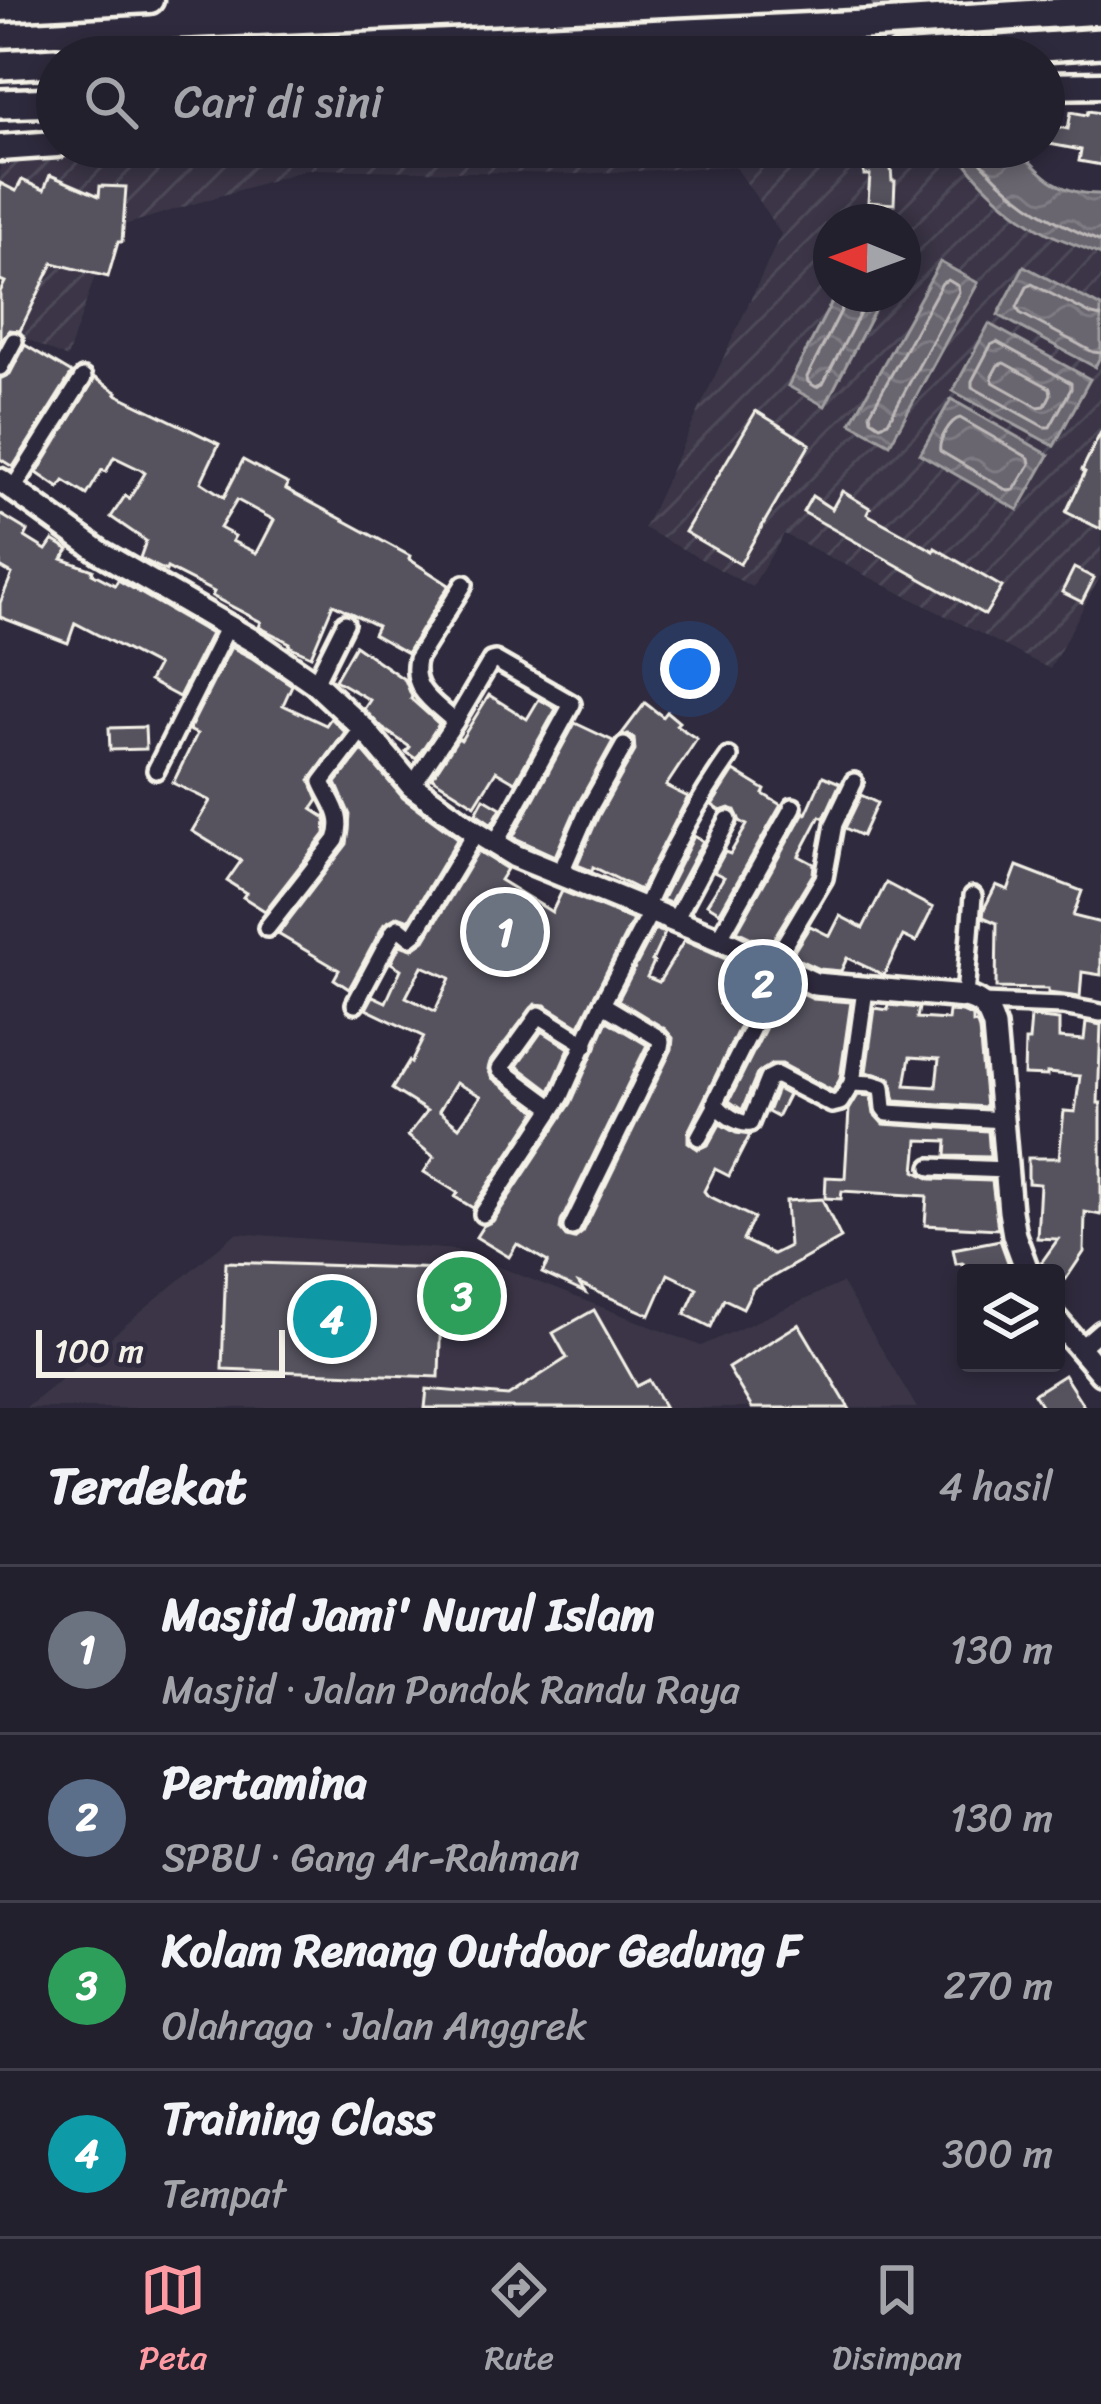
<!DOCTYPE html>
<html lang="id">
<head>
<meta charset="utf-8">
<style>
	:root { --surface:#23202e; --page:#2b2836; --text:#f1f3f6; --muted:#a3a3aa; --line:#403e4a; --accent:#ff9aa2 }
	body { margin:0; font-family:Sriracha,sans-serif; background:var(--page); color:var(--text) }
	.controls { position:absolute; right:36px; bottom:36px; display:grid; overflow:hidden; border-radius:12px; box-shadow:0 6px 18px #0003 }
	.controls button { width:108px; height:108px; display:grid; place-items:center; padding:0; border:0; border-bottom:3px solid var(--line); background:var(--surface); color:var(--text); font:60px sans-serif }
	.compass { position:absolute; left:813px; top:204px; width:108px; height:108px; border-radius:50%; background:var(--surface); box-shadow:0 6px 18px #0003; rotate:271deg }
	.scale { position:absolute; left:36px; bottom:30px; width:249px; box-sizing:border-box; padding-left:12px; border:6px solid #f4f1e8; border-top:0; font-size:33px; line-height:42px; white-space:nowrap; color:#f4f1e8; -webkit-text-stroke:9px #2f2a3d; paint-order:stroke }
	.you { position:absolute; left:690px; top:669px; width:42px; height:42px; margin:-30px; border:9px solid #fff; border-radius:50%; background:#1a73e8; box-shadow:0 0 0 18px #1a73e833 }
	.badge { display:grid; place-items:center; width:78px; height:78px; border-radius:50%; background:var(--accent); color:#fff; font-size:39px; font-weight:700 }
	.pin { position:absolute; translate:-50% -50%; border:6px solid #fff; box-shadow:0 3px 12px #0006 }
	.list { margin:0; padding:0; list-style:none }
	h2 { display:flex; justify-content:space-between; align-items:center; height:156px; margin:0; padding:0 48px; font-size:51px }
	h2 small { font-size:39px; font-weight:400; color:var(--muted) }
	.list li { display:grid; grid-template-columns:78px 1fr auto; gap:36px; align-items:center; box-sizing:border-box; height:168px; padding:0 48px; border-top:3px solid var(--line) }
	.list b { display:block; font-size:45px; white-space:nowrap }
	.list p { margin:0; font-size:39px; white-space:nowrap; color:var(--muted) }
	.list em { font-size:39px; font-style:normal; color:var(--muted) }
	.icon { flex:none; width:66px; height:66px; fill:none; stroke:currentColor; stroke-width:2; stroke-linecap:round; stroke-linejoin:round }
	.map { position:relative; flex:none; width:1101px; height:1408px; overflow:hidden }
	.search { position:absolute; background:var(--surface); box-shadow:0 6px 18px #0003; left:36px; right:36px; top:36px; height:132px; display:flex; align-items:center; gap:30px; box-sizing:border-box; padding:0 42px; border-radius:66px; color:var(--muted); font-size:45px }
	.sheet { height:828px; background:var(--surface) }
	nav { display:flex; justify-content:space-around; align-items:center; box-sizing:border-box; height:168px; border-top:3px solid var(--line); background:var(--surface); font-size:33px; color:var(--muted) }
	nav a { display:grid; justify-items:center; gap:6px }
	nav .on { color:var(--accent) }
	.map>svg:first-child { display:block }
	.built { fill:#3b3647 }
	.industrial { fill:url(#industrial-furrows); fill-rule:evenodd }
	.water { fill:url(#water-waves); stroke:#a19ea0; stroke-width:3 }
	.lines { fill:none; stroke-linecap:round; stroke-linejoin:round }
	.shore { stroke:#bdb9b8; stroke-width:3 }
	.river { stroke:#6a6670; stroke-width:30 }
	.building { fill:#56525f; stroke:#f4f1e8; stroke-width:3; fill-rule:evenodd }
	.minor-casing { stroke:#f4f1e8; stroke-width:24 }
	.secondary-casing { stroke:#f4f1e8; stroke-width:30 }
	.primary-casing { stroke:#f4f1e8; stroke-width:33 }
	.motorway-casing { stroke:#f4f1e8; stroke-width:36 }
	.minor { stroke:#2f2a3d; stroke-width:15 }
	.secondary { stroke:#2f2a3d; stroke-width:21 }
	.primary { stroke:#2f2a3d; stroke-width:24 }
	.motorway { stroke:#2f2a3d; stroke-width:27 }
</style>
</head>
<body>
<div class="map">
<svg width="1101" height="1408" viewBox="0 0 1101 1408">
	<defs>
		<pattern id="industrial-furrows" width="10" height="10" patternUnits="userSpaceOnUse" patternTransform="scale(3)"><rect width="10" height="10" fill="#3b3647"/><path d="M-1 1l2-2M0 10L10 0M9 11l2-2" fill="none" stroke="#4e4a59"/></pattern>
		<pattern id="water-waves" width="16" height="10" patternUnits="userSpaceOnUse" patternTransform="scale(3)"><rect width="16" height="10" fill="#6a6670"/><path d="M0 5q4-4 8 0t8 0" fill="none" stroke="#807c84"/></pattern>
	</defs>
	<rect width="100%" height="100%" fill="#2f2a3d"/>
	<filter id="ink" filterUnits="userSpaceOnUse"><feTurbulence type="fractalNoise" baseFrequency=".00833" numOctaves="2"/><feDisplacementMap in="SourceGraphic" scale="24" xChannelSelector="R" yChannelSelector="G"/><feConvolveMatrix kernelMatrix="1 2 1 2 8 2 1 2 1" color-interpolation-filters="sRGB"/></filter>
	<g filter="url(#ink)">
		<polygon class="built" points="236,1233 456,1250 701,1346 842,1283 917,1408 26,1408"/>
		<path class="industrial" d="M236,147H956L983,185L1006,203L1046,232L1101,255V575L1050,669L784,534L752,587L644,528L781,234L735,166L577,174L308,169L111,229L67,358L0,326V161ZM831,222H903V294H831Z"/>
		<g class="water">
			<path d="M956,147H1017C1042,176 1060,195 1101,194V255C1083,247 1064,241 1047,233C1015,216 972,179 956,147Z"/>
			<polygon points="940,262 978,283 890,444 851,423"/>
			<polygon points="1024,266 1101,307 1101,355 1095,367 998,315"/>
			<polygon points="836,294 883,294 825,406 788,386"/>
			<polygon points="989,324 1090,379 1054,446 953,391"/>
			<polygon points="951,399 1049,455 1018,510 920,454"/>
			<polygon points="454,1268 464,1271 467,1285 474,1288 478,1299 474,1308 465,1312 462,1325 455,1328 445,1325 448,1271"/>
		</g>
		<g class="lines">
			<g class="shore">
				<path d="M969,147C1006,196 1046,219 1101,242"/>
				<polygon points="948,280 958,286 959,292 888,422 880,425 871,419 870,413 942,283"/>
				<polyline points="846,294 845,303 807,377 808,382 816,387 823,384 870,294"/>
				<polyline points="1101,317 1092,315 1032,284 1027,287 1017,307 1020,313 1093,352 1101,353"/>
				<polygon points="997,342 1071,383 1071,389 1050,427 1044,427 972,387 972,381 991,345"/>
				<polygon points="1004,363 1050,388 1051,394 1045,406 1038,407 993,382 992,376 998,365"/>
				<path d="M960,418L1029,458L1030,464L1014,490L1008,491L940,451C938,441 950,420 960,418Z"/>
			</g>
			<polyline class="river" points="886,0 922,57"/>
		</g>
		<g class="building">
			<polygon points="1088,111 1101,113 1101,165 1079,161 1081,150 1044,143 1044,124 1068,129 1071,112 1087,115"/>
			<polygon points="890,155 892,181 895,181 894,204 868,202 870,175 864,175 863,157"/>
			<polygon points="50,175 99,196 100,186 126,187 122,242 118,242 108,277 53,263 20,331 9,330 0,342 0,292 5,282 0,280 0,183 16,191 22,180 44,190"/>
			<polygon points="25,345 72,373 13,467 0,459 0,379 10,374"/>
			<path d="M95,378L117,392L116,394L219,444L201,482L224,497L243,460L288,484L286,489L410,556L409,559L449,585L407,653L373,634L377,626L333,604L311,656L289,646L290,643L259,627L261,622L212,596L214,592L167,568L166,571L140,558L146,541L111,517L125,496L129,499L145,473L141,470L114,457L106,472L102,470L87,495L64,481L59,488L37,473ZM237,500L274,520L257,553L232,541L235,536L220,528Z"/>
			<polygon points="756,411 810,444 740,564 685,532"/>
			<polygon points="1101,432 1101,529 1066,512 1085,472 1082,470"/>
			<polygon points="842,491 870,508 867,514 934,551 935,548 1002,587 985,615 803,512 812,496 832,509"/>
			<polygon points="0,514 28,531 25,537 46,550 53,540 69,550 62,559 93,570 92,573 115,585 118,580 211,634 179,697 149,681 157,666 75,623 68,643 0,617 0,603 12,574 0,567"/>
			<polygon points="1074,568 1094,578 1082,602 1062,592"/>
			<polygon points="355,645 405,680 412,697 411,699 439,724 416,759 406,752 410,747 382,728 364,709 370,700 335,680"/>
			<polygon points="231,647 252,658 292,685 283,705 326,725 331,718 345,732 310,780 318,800 312,809 326,818 325,834 265,911 243,897 246,893 227,881 241,861 192,831 210,801 173,783 197,734 189,730"/>
			<polygon points="489,695 527,719 539,699 556,709 515,782 496,771 475,805 432,778 458,738 461,740"/>
			<polygon points="645,703 663,717 667,712 679,722 676,725 697,739 666,786 688,797 640,890 593,867 592,871 577,865 599,815 635,751 634,739 629,735 621,735"/>
			<polygon points="575,723 613,741 578,804 555,856 513,837"/>
			<polygon points="145,727 146,749 110,750 109,728"/>
			<polygon points="362,750 403,798 458,838 409,920 398,916 384,924 349,989 334,979 339,970 278,934 347,844 350,815 336,783"/>
			<polygon points="734,771 765,790 763,794 781,805 720,912 707,904 724,877 714,872 725,852 730,854 747,825 740,821 735,810 729,808 721,811 712,805"/>
			<polygon points="823,776 840,783 824,818 820,816 799,856 814,864 813,874 769,946 737,931 804,812 806,814"/>
			<polygon points="861,795 877,803 862,836 845,828"/>
			<polygon points="484,798 501,808 492,824 476,813"/>
			<polygon points="694,836 703,841 670,903 662,900"/>
			<path d="M478,851L507,869L500,880L552,912L562,891L633,920L579,1026L545,1005L535,1004L490,1062L488,1069L492,1078L537,1111L473,1208L455,1197L458,1193L424,1172L434,1157L408,1136L427,1111L392,1089L409,1061L411,1063L424,1037L366,1009L373,996L386,1002L401,969L391,963L400,945L412,949L425,940ZM422,966L450,978L435,1011L406,997ZM456,1083L481,1096L459,1127L439,1111Z"/>
			<polygon points="1017,866 1082,891 1073,916 1101,923 1101,975 1082,972 1080,997 1048,993 1048,989 996,988 997,923 983,917 984,909 996,885 1008,890"/>
			<polygon points="886,883 933,908 916,942 903,936 884,975 847,958 841,971 819,969 791,956 810,926 830,936 840,916 863,928"/>
			<polygon points="655,929 665,933 652,961 654,962 647,977 659,982 684,941 739,965 719,1004 744,1016 762,981 688,1132 688,1142 698,1149 709,1144 720,1124 736,1133 750,1135 729,1176 715,1169 704,1191 707,1195 754,1218 743,1240 773,1254 789,1246 786,1201 822,1199 841,1238 753,1288 743,1308 724,1299 711,1327 685,1314 697,1288 668,1274 650,1315 579,1284 585,1293 542,1273 548,1262 517,1244 509,1257 476,1237 483,1226 493,1221 571,1103 607,1021 647,1045 561,1222 560,1229 566,1237 574,1239 583,1232 672,1049 673,1038 665,1029 618,1000"/>
			<polygon points="786,987 813,999 851,1002 840,1079 833,1091 782,1064 772,1064 757,1074 742,1110 729,1101"/>
			<path d="M889,1005L919,1008L917,1018L948,1020L949,1011L962,1012L973,1017V1023L977,1024L979,1030L986,1107L895,1101L890,1078L866,1072L875,1008L888,1010ZM910,1057L939,1059L936,1087L905,1085Z"/>
			<polygon points="1031,1017 1059,1020 1059,1038 1084,1040 1086,1022 1101,1025 1098,1103 1101,1103 1101,1215 1085,1212 1084,1252 1066,1279 1041,1263 1058,1239 1037,1238 1040,1184 1028,1183 1028,1158 1059,1158 1064,1111 1075,1112 1080,1076 1047,1073 1047,1076 1024,1075 1025,1041 1029,1041"/>
			<polygon points="542,1031 569,1048 550,1091 517,1066"/>
			<polygon points="777,1089 788,1095 777,1117 768,1112"/>
			<polygon points="858,1095 871,1096 874,1114 883,1124 988,1131 990,1157 946,1156 947,1141 918,1140 915,1171 931,1179 992,1181 998,1229 925,1225 927,1196 842,1191 841,1199 825,1198 826,1177 845,1178 849,1110"/>
			<polygon points="1000,1240 1012,1273 965,1273 963,1263 956,1264 953,1249"/>
			<polygon points="226,1262 442,1269 439,1377 222,1369"/>
			<polygon points="594,1310 637,1386 649,1380 665,1408 425,1408 427,1389 508,1396 567,1358 553,1333"/>
			<polygon points="799,1324 849,1408 752,1408 728,1368"/>
			<polygon points="1064,1375 1085,1408 1043,1408 1034,1394"/>
		</g>
		<g class="lines">
			<defs>
				<g id="minor">
					<polyline points="0,367 14,341"/>
					<polyline points="13,489 83,378"/>
					<polyline points="315,683 345,623"/>
					<polyline points="455,722 491,661 495,660 572,704 495,844"/>
					<polyline points="156,770 228,626"/>
					<path d="M412,786L455,722C434,702 410,690 417,659L464,584"/>
					<polyline points="560,874 588,810 624,746"/>
					<path d="M645,908C669,854 695,805 729,757"/>
					<polyline points="675,920 728,820"/>
					<path d="M267,928L336,840C345,816 331,803 322,782L363,728"/>
					<polyline points="719,939 793,807"/>
					<polyline points="772,965 824,878 834,824 854,782"/>
					<path d="M781,970L715,1102C720,1112 739,1125 750,1123L768,1079L776,1075L832,1104L840,1102L852,1083L872,1084L882,1087L884,1108L888,1113L1004,1120"/>
					<polyline points="965,997 973,896"/>
					<polyline points="981,1003 1063,1006 1101,1013"/>
					<polyline points="355,1004 394,931 399,928 410,937 415,933 476,832"/>
					<polyline points="852,1083 865,990"/>
					<polyline points="553,1108 500,1069 539,1015 586,1044"/>
					<polyline points="699,1137 716,1106"/>
					<polyline points="931,1167 1007,1170"/>
					<polyline points="483,1214 561,1096 602,1004 651,911"/>
					<polyline points="572,1227 660,1047 661,1041 657,1037 602,1004"/>
					<polyline points="1079,1349 1101,1330"/>
				</g>
				<g id="secondary">
					<path d="M0,480L100,552L260,645L315,683L363,728L412,786L476,832L515,856L719,939L815,984L965,997C983,1001 989,1010 994,1027L1010,1211L1014,1235L1028,1273"/>
					<polyline points="1056,1320 1101,1373"/>
				</g>
				<g id="primary">
					<polyline points="0,8 150,0"/>
					<polyline points="1044,86 1101,85"/>
					<polyline points="0,148 57,144"/>
				</g>
				<g id="motorway">
					<polyline points="148,57 865,25 1101,10"/>
					<polyline points="900,57 1101,43"/>
					<polyline points="0,65 57,62"/>
					<polyline points="0,104 57,102"/>
				</g>
			</defs>
			<use href="#minor" class="minor-casing"/>
			<use href="#secondary" class="secondary-casing"/>
			<use href="#primary" class="primary-casing"/>
			<use href="#motorway" class="motorway-casing"/>
			<use href="#minor" class="minor"/>
			<use href="#secondary" class="secondary"/>
			<use href="#primary" class="primary"/>
			<use href="#motorway" class="motorway"/>
		</g>
	</g>
</svg>
<div class="controls">
<button><svg class="icon" aria-label="layers" viewBox="0 0 24 24"><path d="M12 4l9 5-9 5-9-5zM3 14l9 5 9-5"/></svg></button>
</div>
<svg class="compass" viewBox="-18 -18 36 36"><path d="M0-13l5 13h-10z" fill="#e53935"/><path d="M0 13l5-13h-10z" fill="#a3a3aa"/></svg>
<div class="scale">100 m</div>
<div class="you"></div>
<div class="pin badge" style="left:505px;top:932px;background:#6b7280">1</div>
<div class="pin badge" style="left:763px;top:984px;background:#5c6f8a">2</div>
<div class="pin badge" style="left:462px;top:1296px;background:#2e9e5b">3</div>
<div class="pin badge" style="left:332px;top:1319px;background:#0f9aa8">4</div>
<div class="search"><svg class="icon" aria-label="search" viewBox="0 0 24 24"><circle cx="10" cy="10" r="6"/><path d="M15 15l6 6"/></svg>Cari di sini</div>
</div>
<section class="sheet">
<h2>Terdekat<small>4 hasil</small></h2>
<ul class="list">
<li><span class="badge" style="background:#6b7280">1</span><div><b>Masjid Jami' Nurul Islam</b><p>Masjid · Jalan Pondok Randu Raya</p></div><em>130 m</em></li>
<li><span class="badge" style="background:#5c6f8a">2</span><div><b>Pertamina</b><p>SPBU · Gang Ar-Rahman</p></div><em>130 m</em></li>
<li><span class="badge" style="background:#2e9e5b">3</span><div><b>Kolam Renang Outdoor Gedung F</b><p>Olahraga · Jalan Anggrek</p></div><em>270 m</em></li>
<li><span class="badge" style="background:#0f9aa8">4</span><div><b>Training Class</b><p>Tempat</p></div><em>300 m</em></li>
</ul>
</section>
<nav>
<a class="on"><svg class="icon" aria-label="map" viewBox="0 0 24 24"><path d="M3 6l6-2 6 2 6-2v14l-6 2-6-2-6 2zM9 4v14M15 6v14"/></svg>Peta</a>
<a><svg class="icon" aria-label="directions" viewBox="0 0 24 24"><path d="M12 3l9 9-9 9-9-9zM9 14v-3h6M13 9l2 2-2 2"/></svg>Rute</a>
<a><svg class="icon" aria-label="saved" viewBox="0 0 24 24"><path d="M7 4h10v16l-5-4-5 4z"/></svg>Disimpan</a>
</nav>
</body>
</html>
